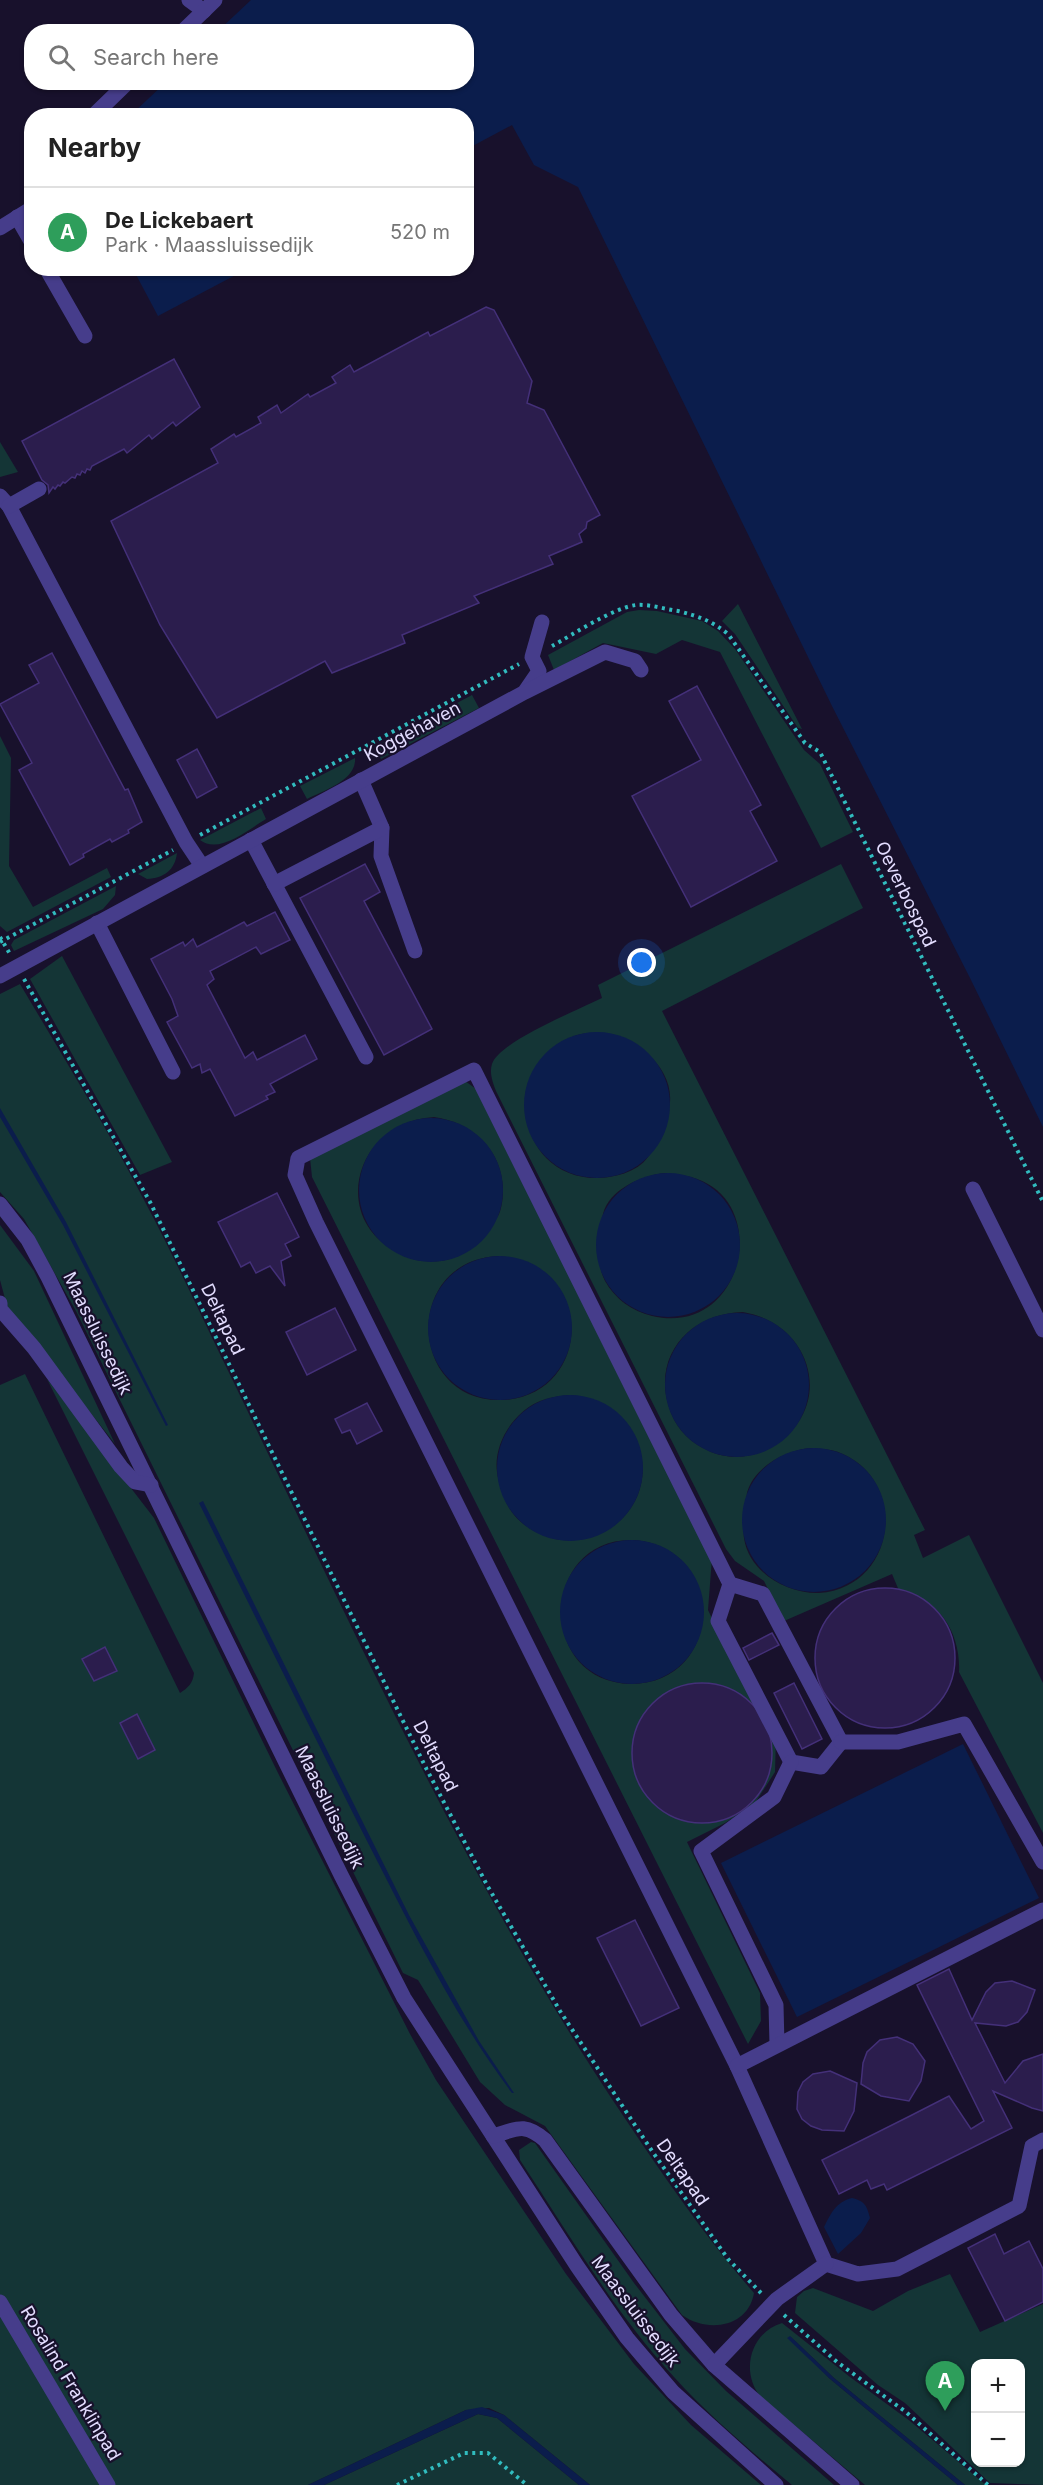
<!DOCTYPE html>
<html lang="en">
<head>
<meta charset="utf-8">
<style>
	:root { --surface:#fff; --page:#f6f6f6; --text:#222; --muted:#767676; --line:#e0e0e0; --accent:#177185 }
	body { margin:0; font-family:Inter,sans-serif; background:var(--page); color:var(--text) }
	.controls { position:absolute; right:18px; bottom:18px; display:grid; overflow:hidden; border-radius:12px; box-shadow:0 2px 4px #0004 }
	.controls button { width:54px; height:54px; display:grid; place-items:center; padding:0; border:0; border-bottom:2px solid var(--line); background:var(--surface); color:var(--text); font:30px sans-serif }
	.you { position:absolute; left:642px; top:963px; width:21px; height:21px; margin:-15px; border:4px solid #fff; border-radius:50%; background:#1a73e8; box-shadow:0 0 0 9px #1a73e833 }
	.badge { display:grid; place-items:center; width:39px; height:39px; border-radius:50%; background:var(--accent); color:#fff; font-size:20px; font-weight:700 }
	.pin { position:absolute; translate:-50% -50px; filter:drop-shadow(0 2px 3px #0008) }
	.pin::after { content:''; position:absolute; top:32px; width:21px; height:18px; background:inherit; clip-path:polygon(0 0,100% 0,50% 100%) }
	.list { margin:0; padding:0; list-style:none }
	h2 { display:flex; justify-content:space-between; align-items:center; height:78px; margin:0; padding:0 24px; font-size:26px }
	h2 small { font-size:20px; font-weight:400; color:var(--muted) }
	.list li { display:grid; grid-template-columns:39px 1fr auto; gap:18px; align-items:center; box-sizing:border-box; height:90px; padding:0 24px; border-top:2px solid var(--line) }
	.list b { display:block; font-size:22px; white-space:nowrap }
	.list p { margin:0; font-size:20px; white-space:nowrap; color:var(--muted) }
	.list em { font-size:20px; font-style:normal; color:var(--muted) }
	.icon { flex:none; width:33px; height:33px; fill:none; stroke:currentColor; stroke-width:2; stroke-linecap:round; stroke-linejoin:round }
	.map { position:relative; flex:none; width:1043px; height:2485px; overflow:hidden }
	.search { position:absolute; background:var(--surface); box-shadow:0 2px 4px #0004; left:24px; top:24px; width:450px; height:66px; display:flex; align-items:center; gap:15px; box-sizing:border-box; padding:0 21px; border-radius:24px; color:var(--muted); font-size:22px }
	.panel { position:absolute; background:var(--surface); box-shadow:0 2px 4px #0004; left:24px; top:108px; width:450px; height:168px; border-radius:24px }
	.map>svg:first-child { display:block }
	.green { fill:#143536; fill-rule:evenodd }
	.water { fill:#0b1d4c }
	.building { fill:#2b1d4d; stroke:#443079; stroke-width:1.5 }
	.lines { fill:none; stroke-linecap:round; stroke-linejoin:round }
	.path { stroke:#31bcbf; stroke-width:4; stroke-dasharray:3 4.5; stroke-linecap:butt }
	.minor { stroke:#463d8b; stroke-width:15 }
	.labels { text-anchor:middle; dominant-baseline:central; stroke-width:4.5; stroke-linejoin:round; paint-order:stroke }
	.street-label { font-size:18px; fill:#e3ddff; stroke:#18112c }
</style>
</head>
<body>
<div class="map">
<svg width="1043" height="2485" viewBox="0 0 1043 2485">
	<rect width="100%" height="100%" fill="#18112c"/>
	<g class="green">
		<polygon points="0,442 18,472 0,477"/>
		<polygon points="738,604 802,729 798,728 735,634 722,621"/>
		<polygon points="639,610 657,611 702,621 718,631 735,649 804,750 820,764 853,832 821,848 720,652 682,640 656,654 603,643 554,670 548,655 627,612"/>
		<polygon points="472,695 479,708 381,759 374,747"/>
		<polygon points="0,736 11,758 9,866 33,907 107,868 111,877 7,932 0,926"/>
		<path d="M355,758C357,780 323,791 307,799L300,786Z"/>
		<path d="M261,808L266,819C249,829 219,855 200,840Z"/>
		<path d="M177,853C175,870 164,878 147,879L138,874Z"/>
		<path d="M841,864L863,908L662,1011L925,1530L914,1535L923,1558L969,1535L1043,1683V1833L959,1672C961,1634 940,1598 900,1593L892,1574L784,1621L764,1581L735,1561L726,1549L496,1091C493,1083 489,1073 492,1064C500,1041 578,1010 602,998L598,985ZM604,1033C635,1038 673,1066 670,1102C669,1112 662,1123 659,1132C656,1140 653,1151 648,1157C636,1174 609,1179 590,1178C512,1171 502,1060 577,1035C585,1033 595,1033 604,1033ZM664,1173C673,1174 683,1175 691,1177C774,1199 744,1338 652,1316C632,1311 615,1299 605,1281C598,1267 600,1257 601,1242C602,1233 601,1223 603,1214C609,1189 642,1176 664,1173ZM743,1312C813,1324 836,1407 773,1446C751,1459 726,1461 703,1448C687,1440 674,1425 669,1407C652,1355 691,1313 743,1312ZM811,1448C820,1449 830,1449 838,1452C910,1479 897,1588 819,1593C788,1594 749,1573 744,1538C743,1531 745,1523 746,1516C746,1508 746,1500 747,1493C754,1466 787,1450 811,1448Z"/>
		<polygon points="116,886 115,895 103,909 14,951 11,945 14,940"/>
		<polygon points="62,956 172,1162 140,1175 30,979"/>
		<path d="M20,984C62,1055 106,1126 144,1200C176,1260 204,1322 234,1383C355,1633 469,1887 624,2117C665,2178 706,2238 754,2293C748,2328 707,2333 682,2315L545,2126L505,2105L480,2082L418,1980L403,1973L76,1311L24,1219L0,1192V994Z"/>
		<path d="M461,1078L476,1089L712,1558L708,1610L745,1687L776,1737L775,1772L755,1803L725,1823L687,1842L760,1993L761,2021L748,2044L312,1177L310,1158ZM434,1117C471,1122 502,1149 503,1189C503,1197 502,1209 498,1216C493,1223 485,1229 479,1236C462,1255 452,1263 425,1261C415,1261 407,1257 399,1253C329,1220 354,1122 434,1117ZM499,1256C598,1265 592,1396 503,1400C408,1404 401,1260 499,1256ZM570,1395C659,1405 668,1516 587,1538C573,1542 556,1541 543,1535C526,1528 510,1516 505,1498C502,1490 498,1481 497,1472C493,1442 516,1409 543,1400C552,1397 561,1396 570,1395ZM635,1540C729,1549 723,1684 631,1684C536,1683 539,1536 635,1540Z"/>
		<polygon points="0,1225 34,1271 115,1444 7,1306 0,1280"/>
		<path d="M25,1374L180,1693C188,1688 193,1683 194,1673L47,1379L154,1518L278,1773L410,2034L436,2080L566,2274L634,2364L691,2425L761,2485H590L504,2415L489,2408L466,2410L308,2485H0V1385Z"/>
		<path d="M531,2142L535,2143L634,2283L685,2349L726,2391L834,2485H792C751,2451 710,2417 674,2377C614,2312 569,2234 520,2160L519,2150Z"/>
		<path d="M950,2274L980,2332L1043,2304V2485L990,2483L905,2403L878,2385L795,2313L797,2297L804,2291L813,2288L873,2311L908,2291ZM976,2364H1020V2462H976Z"/>
		<path d="M782,2323L850,2377L910,2421L986,2485H965L834,2378L790,2336L829,2378L958,2485H865L760,2396C740,2371 751,2332 782,2323Z"/>
		<polygon points="478,2414 497,2418 579,2485 324,2485"/>
	</g>
	<g class="water">
		<polygon points="251,0 1043,0 1043,1127 970,978 832,706 578,187 534,165 512,125 467,149 466,116 131,115 165,83 466,82 466,32 218,31"/>
		<polygon points="133,269 247,269 158,316"/>
		<circle cx="597" cy="1105" r="73"/>
		<polygon points="0,1108 66,1222 168,1425 166,1426 63,1225 0,1117"/>
		<circle cx="431" cy="1190" r="72"/>
		<circle cx="668" cy="1245" r="72"/>
		<circle cx="500" cy="1328" r="72"/>
		<circle cx="737" cy="1385" r="72"/>
		<circle cx="570" cy="1468" r="73"/>
		<circle cx="814" cy="1520" r="72"/>
		<path d="M203,1501L409,1915L479,2041L514,2093H512C454,2016 411,1927 367,1841C310,1728 255,1616 199,1503Z"/>
		<circle cx="632" cy="1612" r="72"/>
		<polygon points="963,1744 1039,1898 797,2017 721,1863"/>
		<path d="M852,2198C865,2201 867,2206 870,2218L861,2233L838,2254L824,2227C831,2213 836,2202 852,2198Z"/>
		<polygon points="790,2336 834,2378 965,2485 958,2485 829,2378 787,2338"/>
		<polygon points="482,2407 504,2415 590,2485 579,2485 497,2418 478,2414 324,2485 308,2485 466,2410"/>
	</g>
	<g class="building">
		<polygon points="486,307 494,310 532,381 527,403 544,410 600,515 587,522 586,528 579,534 582,542 549,556 553,564 474,596 479,603 402,635 405,643 332,673 325,661 217,718 160,625 111,521 218,463 211,449 234,434 236,437 261,423 258,417 277,405 281,413 308,394 310,397 336,383 332,377 350,365 354,372 428,332 430,336"/>
		<polygon points="174,359 200,407 176,426 173,422 152,439 149,435 127,453 124,449 92,466 90,470 87,469 85,473 82,471 80,475 77,474 75,478 72,477 65,483 63,482 60,486 58,485 55,489 53,487 49,493 48,485 42,480 22,441"/>
		<polygon points="52,653 125,790 128,789 142,822 128,830 129,833 112,842 110,839 83,854 84,857 70,865 19,770 32,763 0,704 39,683 29,665"/>
		<polygon points="697,686 761,805 750,811 777,861 691,907 632,796 701,760 669,701"/>
		<polygon points="197,749 217,787 197,798 177,760"/>
		<polygon points="365,864 380,892 364,901 432,1029 384,1055 300,898"/>
		<polygon points="275,912 290,940 261,954 256,947 210,971 214,979 207,985 245,1058 253,1052 257,1060 305,1035 317,1059 270,1084 275,1092 266,1096 268,1099 235,1116 210,1069 202,1073 200,1064 192,1068 167,1022 178,1016 172,999 151,959 183,942 185,946 193,939 197,947 244,922 247,926"/>
		<polygon points="277,1193 299,1237 285,1244 291,1256 281,1261 285,1286 270,1266 256,1273 250,1262 241,1267 218,1222"/>
		<polygon points="335,1308 356,1350 307,1375 286,1332"/>
		<polygon points="367,1403 382,1431 357,1444 350,1430 342,1433 335,1419"/>
		<circle cx="885" cy="1658" r="70"/>
		<polygon points="772,1633 779,1645 749,1660 743,1648"/>
		<polygon points="105,1647 117,1671 94,1681 82,1659"/>
		<polygon points="794,1683 822,1739 802,1749 774,1693"/>
		<circle cx="702" cy="1753" r="70"/>
		<polygon points="137,1714 155,1750 138,1759 120,1723"/>
		<polygon points="635,1920 679,2008 641,2026 597,1938"/>
		<polygon points="949,1969 972,2020 986,1992 995,1983 1012,1981 1035,1990 1027,2012 1018,2022 1006,2026 975,2023 1005,2083 1023,2061 1043,2054 1043,2111 1032,2108 993,2091 1012,2128 887,2190 884,2184 871,2189 867,2180 839,2194 822,2160 910,2116 949,2096 971,2129 984,2121 917,1985"/>
		<polygon points="897,2037 913,2044 925,2061 921,2081 909,2101 881,2096 861,2084 863,2063 867,2052 880,2040"/>
		<polygon points="830,2071 857,2083 854,2111 844,2131 822,2130 811,2126 802,2119 797,2109 798,2092 803,2082 813,2074"/>
		<polygon points="995,2234 1004,2254 1029,2241 1043,2269 1043,2302 1005,2321 968,2248"/>
	</g>
	<g class="lines">
		<g class="path">
			<path d="M552,646C574,634 613,608 636,605C650,604 664,609 678,611C698,616 712,621 728,634L805,743L820,752L1043,1202"/>
			<polyline points="200,835 519,664"/>
			<polyline points="0,937 10,954"/>
			<polyline points="0,942 173,850"/>
			<polyline points="24,979 150,1202 425,1766 487,1885 560,2011 652,2151 728,2259 761,2293"/>
			<polyline points="784,2315 837,2362 906,2412 988,2485"/>
			<polyline points="397,2485 464,2453 488,2453 527,2485"/>
		</g>
		<g class="minor">
			<polyline points="189,0 204,11"/>
			<polyline points="182,32 215,0"/>
			<polyline points="93,116 128,82"/>
			<polyline points="17,217 32,243"/>
			<polyline points="0,228 32,208"/>
			<polyline points="46,268 85,336"/>
			<polyline points="0,496 9,506 186,842 202,866"/>
			<polyline points="9,506 39,489"/>
			<polyline points="526,690 539,671 532,657 542,622"/>
			<polyline points="361,780 382,828 381,856 415,951"/>
			<polyline points="251,840 366,1057"/>
			<polyline points="274,884 382,828"/>
			<polyline points="97,923 173,1072"/>
			<polyline points="0,976 525,692 605,652 635,661 641,670"/>
			<polyline points="973,1189 1043,1330"/>
			<polyline points="0,1204 28,1240 48,1277 341,1875 404,1998 577,2266 627,2338 673,2392 776,2485"/>
			<polyline points="0,1303 0,1309 34,1348 121,1467 135,1482 151,1485"/>
			<polyline points="730,1584 763,1594 841,1742 821,1767 791,1762 718,1621 730,1584 474,1070 298,1158 295,1175 316,1222 737,2066 826,2264 858,2274 897,2269 1019,2206 1032,2146 1043,2140"/>
			<polyline points="841,1742 898,1742 964,1724 1043,1862"/>
			<polyline points="777,2044 776,2005 701,1851 774,1797 791,1762"/>
			<polyline points="737,2066 1043,1910"/>
			<path d="M493,2136C517,2129 524,2122 545,2140L671,2315L714,2365L852,2485"/>
			<polyline points="0,2302 108,2485"/>
			<polyline points="714,2365 777,2299 826,2264"/>
		</g>
	</g>
	<g class="labels">
		<g class="street-label">
			<text transform="translate(412 731) rotate(-28)">Koggehaven</text>
			<text transform="translate(906 894) rotate(64)">Oeverbospad</text>
			<text transform="translate(223 1319) rotate(64)">Deltapad</text>
			<text transform="translate(98 1333) rotate(64)">Maassluissedijk</text>
			<text transform="translate(436 1756) rotate(63)">Deltapad</text>
			<text transform="translate(330 1807) rotate(64)">Maassluissedijk</text>
			<text transform="translate(683 2172) rotate(55)">Deltapad</text>
			<text transform="translate(636 2311) rotate(53)">Maassluissedijk</text>
			<text transform="translate(71 2383) rotate(59)">Rosalind Franklinpad</text>
		</g>
	</g>
</svg>
<div class="controls">
<button>+</button>
<button>−</button>
</div>
<div class="you"></div>
<div class="pin badge" style="left:945px;top:2411px;background:#2e9e5b">A</div>
<div class="search"><svg class="icon" aria-label="search" viewBox="0 0 24 24"><circle cx="10" cy="10" r="6"/><path d="M15 15l6 6"/></svg>Search here</div>
<section class="panel">
<h2>Nearby<small></small></h2>
<ul class="list">
<li><span class="badge" style="background:#2e9e5b">A</span><div><b>De Lickebaert</b><p>Park · Maassluissedijk</p></div><em>520 m</em></li>
</ul>
</section>
</div>
</body>
</html>
